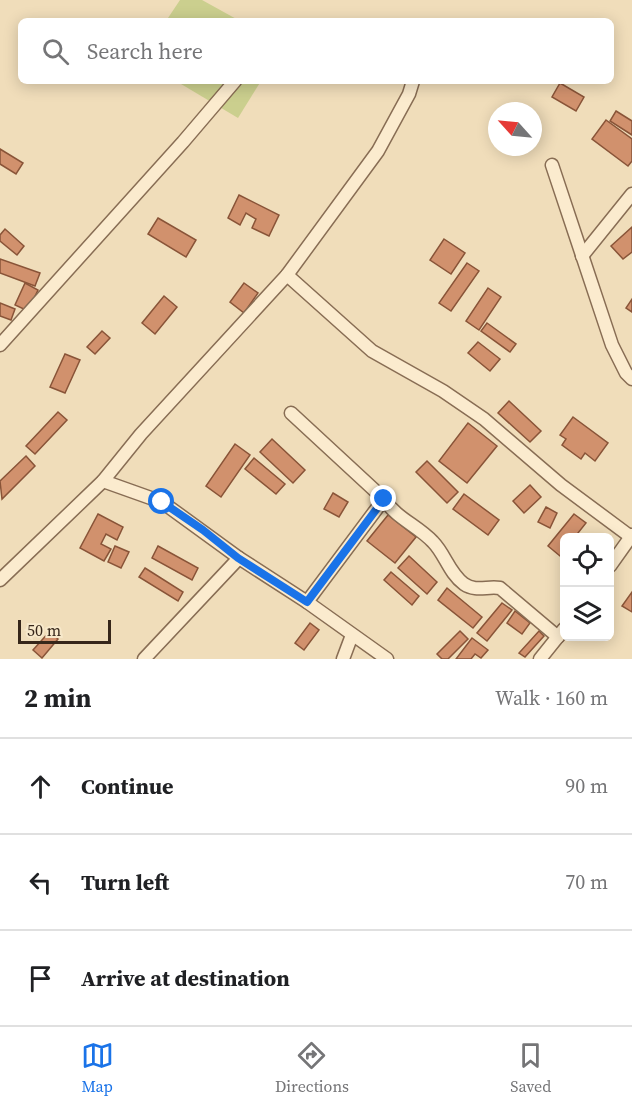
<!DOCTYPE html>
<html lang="en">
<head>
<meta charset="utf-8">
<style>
	:root { --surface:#fff; --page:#f2f2f2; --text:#202124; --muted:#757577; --line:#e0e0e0; --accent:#1a73e8 }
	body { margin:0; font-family:"Source Serif 4",serif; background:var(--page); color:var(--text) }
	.controls { position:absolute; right:18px; bottom:18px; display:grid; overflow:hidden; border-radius:9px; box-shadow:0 3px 15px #0003 }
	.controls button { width:54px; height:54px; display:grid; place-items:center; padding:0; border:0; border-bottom:2px solid var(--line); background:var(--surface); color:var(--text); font:30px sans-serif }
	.compass { position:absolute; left:488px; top:102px; width:54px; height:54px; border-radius:50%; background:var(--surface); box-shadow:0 3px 15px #0003; rotate:297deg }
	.scale { position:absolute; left:18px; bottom:15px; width:93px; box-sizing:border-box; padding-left:6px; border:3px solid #36261a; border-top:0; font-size:16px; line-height:21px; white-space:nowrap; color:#36261a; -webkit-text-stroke:4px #f7e8ca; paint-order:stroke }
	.stop { position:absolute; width:18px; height:18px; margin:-14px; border:4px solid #1a73e8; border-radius:50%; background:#fff }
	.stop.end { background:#1a73e8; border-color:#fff; box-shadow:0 2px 6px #0008 }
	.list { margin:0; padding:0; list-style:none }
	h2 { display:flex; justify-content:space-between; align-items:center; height:78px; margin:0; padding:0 24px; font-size:26px }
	h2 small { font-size:20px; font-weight:400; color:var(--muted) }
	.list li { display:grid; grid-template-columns:39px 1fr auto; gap:18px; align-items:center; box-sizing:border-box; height:96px; padding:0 24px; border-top:2px solid var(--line) }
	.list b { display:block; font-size:22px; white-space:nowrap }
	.list em { font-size:20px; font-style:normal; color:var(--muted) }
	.icon { flex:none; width:33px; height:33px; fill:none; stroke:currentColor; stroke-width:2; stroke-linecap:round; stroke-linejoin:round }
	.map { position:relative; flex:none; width:632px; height:659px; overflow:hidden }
	.search { position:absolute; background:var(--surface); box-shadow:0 3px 15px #0003; left:18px; right:18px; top:18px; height:66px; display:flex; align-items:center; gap:15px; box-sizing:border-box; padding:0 21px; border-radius:9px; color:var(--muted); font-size:22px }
	.sheet { height:366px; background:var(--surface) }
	nav { display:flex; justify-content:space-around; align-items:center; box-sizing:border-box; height:84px; border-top:2px solid var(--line); background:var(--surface); font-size:16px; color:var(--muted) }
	nav a { display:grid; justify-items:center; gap:3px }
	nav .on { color:var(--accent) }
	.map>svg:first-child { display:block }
	.green { fill:#cbcf8e }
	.building { fill:#d1916d; stroke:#895438; stroke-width:1.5 }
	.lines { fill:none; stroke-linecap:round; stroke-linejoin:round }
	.minor-casing { stroke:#886d54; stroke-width:15 }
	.minor { stroke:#fbebce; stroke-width:12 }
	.route { stroke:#1a73e8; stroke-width:8 }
</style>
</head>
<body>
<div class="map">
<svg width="632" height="659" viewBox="0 0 632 659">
	<rect width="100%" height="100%" fill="#f0ddba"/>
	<g class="green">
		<polygon points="180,0 202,0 240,21 166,21"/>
		<polygon points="176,81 261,81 238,118"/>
	</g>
	<g class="building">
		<polygon points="560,83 584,97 576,111 552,97"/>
		<polygon points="616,111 632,121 632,135 610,121"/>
		<polygon points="606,120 632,139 632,161 628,166 592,139"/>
		<polygon points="0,149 23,163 16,174 0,164"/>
		<polygon points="239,195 279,215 269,236 252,228 256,219 246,213 240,225 228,218"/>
		<polygon points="158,218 196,240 186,257 148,234"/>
		<polygon points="632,227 632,252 623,259 611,246"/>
		<polygon points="5,229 24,246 17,255 0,241 0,235"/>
		<polygon points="444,239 465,253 451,274 430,260"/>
		<polygon points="0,259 40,273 35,286 0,273"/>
		<polygon points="467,263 479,271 451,311 439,303"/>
		<polygon points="25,283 38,290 28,311 15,305"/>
		<polygon points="244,283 258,293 244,313 230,302"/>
		<polygon points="488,288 501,297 479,330 466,321"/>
		<polygon points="164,296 177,307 155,334 142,323"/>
		<polygon points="632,299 632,312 626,308"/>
		<polygon points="0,303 15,309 11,320 0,316"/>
		<polygon points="487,323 516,344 510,352 481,331"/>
		<polygon points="102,331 110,338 95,354 87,347"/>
		<polygon points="478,342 500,359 490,371 468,353"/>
		<polygon points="65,354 80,360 65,393 50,387"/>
		<polygon points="509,401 541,431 530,442 498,413"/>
		<polygon points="58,412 67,420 35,454 26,446"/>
		<polygon points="573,417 608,443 595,461 585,453 581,459 562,445 566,439 560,435"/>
		<polygon points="468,423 497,446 467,483 439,461"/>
		<polygon points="272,439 305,470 293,483 260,452"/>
		<polygon points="235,444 250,455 221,497 206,486"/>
		<polygon points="26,456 35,466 2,499 0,481"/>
		<polygon points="254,458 285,484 276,494 245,469"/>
		<polygon points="427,461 458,492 447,503 416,472"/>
		<polygon points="530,485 541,497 524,513 513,501"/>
		<polygon points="333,493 348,502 339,517 324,509"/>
		<polygon points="464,494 499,520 488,535 453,509"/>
		<polygon points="546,507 557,513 550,528 538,522"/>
		<polygon points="98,514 123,527 117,540 106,534 101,544 111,549 104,561 80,548"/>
		<polygon points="574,514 586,523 574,538 564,538 564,550 560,556 548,546"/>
		<polygon points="388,515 416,537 395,563 367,541"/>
		<polygon points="115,546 129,552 121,568 108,562"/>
		<polygon points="158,546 198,568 192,580 152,558"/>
		<polygon points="409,556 437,582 427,594 398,568"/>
		<polygon points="145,568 183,592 178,601 139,577"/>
		<polygon points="391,572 419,596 412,605 384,580"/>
		<polygon points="447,588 482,617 473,628 438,600"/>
		<polygon points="632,592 632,612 622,606"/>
		<polygon points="502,603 512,610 487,641 477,633"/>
		<polygon points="515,611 530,623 522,634 507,623"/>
		<polygon points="310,623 319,630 304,650 295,643"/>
		<polygon points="50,631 58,639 42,658 33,650"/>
		<polygon points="460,631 468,639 448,659 442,659 437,654"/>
		<polygon points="539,631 544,636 525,657 519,653"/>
		<polygon points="472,638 488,650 481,658 475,654 471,659 456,659"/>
	</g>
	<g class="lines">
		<defs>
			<g id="minor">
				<polyline points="552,165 612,345 626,373 632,379"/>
				<polyline points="582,256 632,194"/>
				<polyline points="287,275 372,351 443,391 484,419 561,485 631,537"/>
				<polyline points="0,345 183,142 235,81"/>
				<path d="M291,413L384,499C397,519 417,525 433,542C445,554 449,573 464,584C476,592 487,586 500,588L558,637"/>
				<polyline points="103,481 162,502 239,558 144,659"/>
				<polyline points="239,558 307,602 387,659"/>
				<polyline points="610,566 632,535"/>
				<polyline points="0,580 103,481 141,434 287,275 378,151 409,94 413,81"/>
				<polyline points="307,602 384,499"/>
				<polyline points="343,659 352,635"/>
				<polyline points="540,659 564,629"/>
			</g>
		</defs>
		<use href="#minor" class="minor-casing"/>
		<use href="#minor" class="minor"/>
	</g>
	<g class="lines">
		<polyline class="route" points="162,502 203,530 238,558 307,602 384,499"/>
	</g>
</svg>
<div class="controls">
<button><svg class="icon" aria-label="locate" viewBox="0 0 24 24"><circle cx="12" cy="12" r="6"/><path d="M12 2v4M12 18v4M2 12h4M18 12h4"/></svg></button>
<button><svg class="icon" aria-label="layers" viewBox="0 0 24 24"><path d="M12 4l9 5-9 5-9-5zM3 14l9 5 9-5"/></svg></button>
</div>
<svg class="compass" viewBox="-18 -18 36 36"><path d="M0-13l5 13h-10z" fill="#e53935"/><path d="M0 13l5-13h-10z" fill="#757577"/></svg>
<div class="scale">50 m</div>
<div class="stop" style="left:162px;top:502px"></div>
<div class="stop end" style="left:384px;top:499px"></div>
<div class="search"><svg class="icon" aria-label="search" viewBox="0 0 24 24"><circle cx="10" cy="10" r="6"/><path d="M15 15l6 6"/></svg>Search here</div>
</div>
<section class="sheet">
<h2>2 min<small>Walk · 160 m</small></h2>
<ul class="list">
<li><svg class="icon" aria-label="ahead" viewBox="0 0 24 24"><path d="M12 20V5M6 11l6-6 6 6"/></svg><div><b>Continue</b></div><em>90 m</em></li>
<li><svg class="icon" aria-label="left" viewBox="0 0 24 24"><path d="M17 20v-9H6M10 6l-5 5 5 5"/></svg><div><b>Turn left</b></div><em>70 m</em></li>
<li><svg class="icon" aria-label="arrive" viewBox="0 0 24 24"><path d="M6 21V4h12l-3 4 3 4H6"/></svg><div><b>Arrive at destination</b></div></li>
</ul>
</section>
<nav>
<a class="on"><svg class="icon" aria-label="map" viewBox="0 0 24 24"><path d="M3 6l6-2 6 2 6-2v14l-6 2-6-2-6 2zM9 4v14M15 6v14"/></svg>Map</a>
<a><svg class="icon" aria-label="directions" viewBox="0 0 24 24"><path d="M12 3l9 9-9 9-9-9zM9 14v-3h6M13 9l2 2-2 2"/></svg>Directions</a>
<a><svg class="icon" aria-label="saved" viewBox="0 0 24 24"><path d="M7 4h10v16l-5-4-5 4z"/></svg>Saved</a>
</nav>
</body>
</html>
